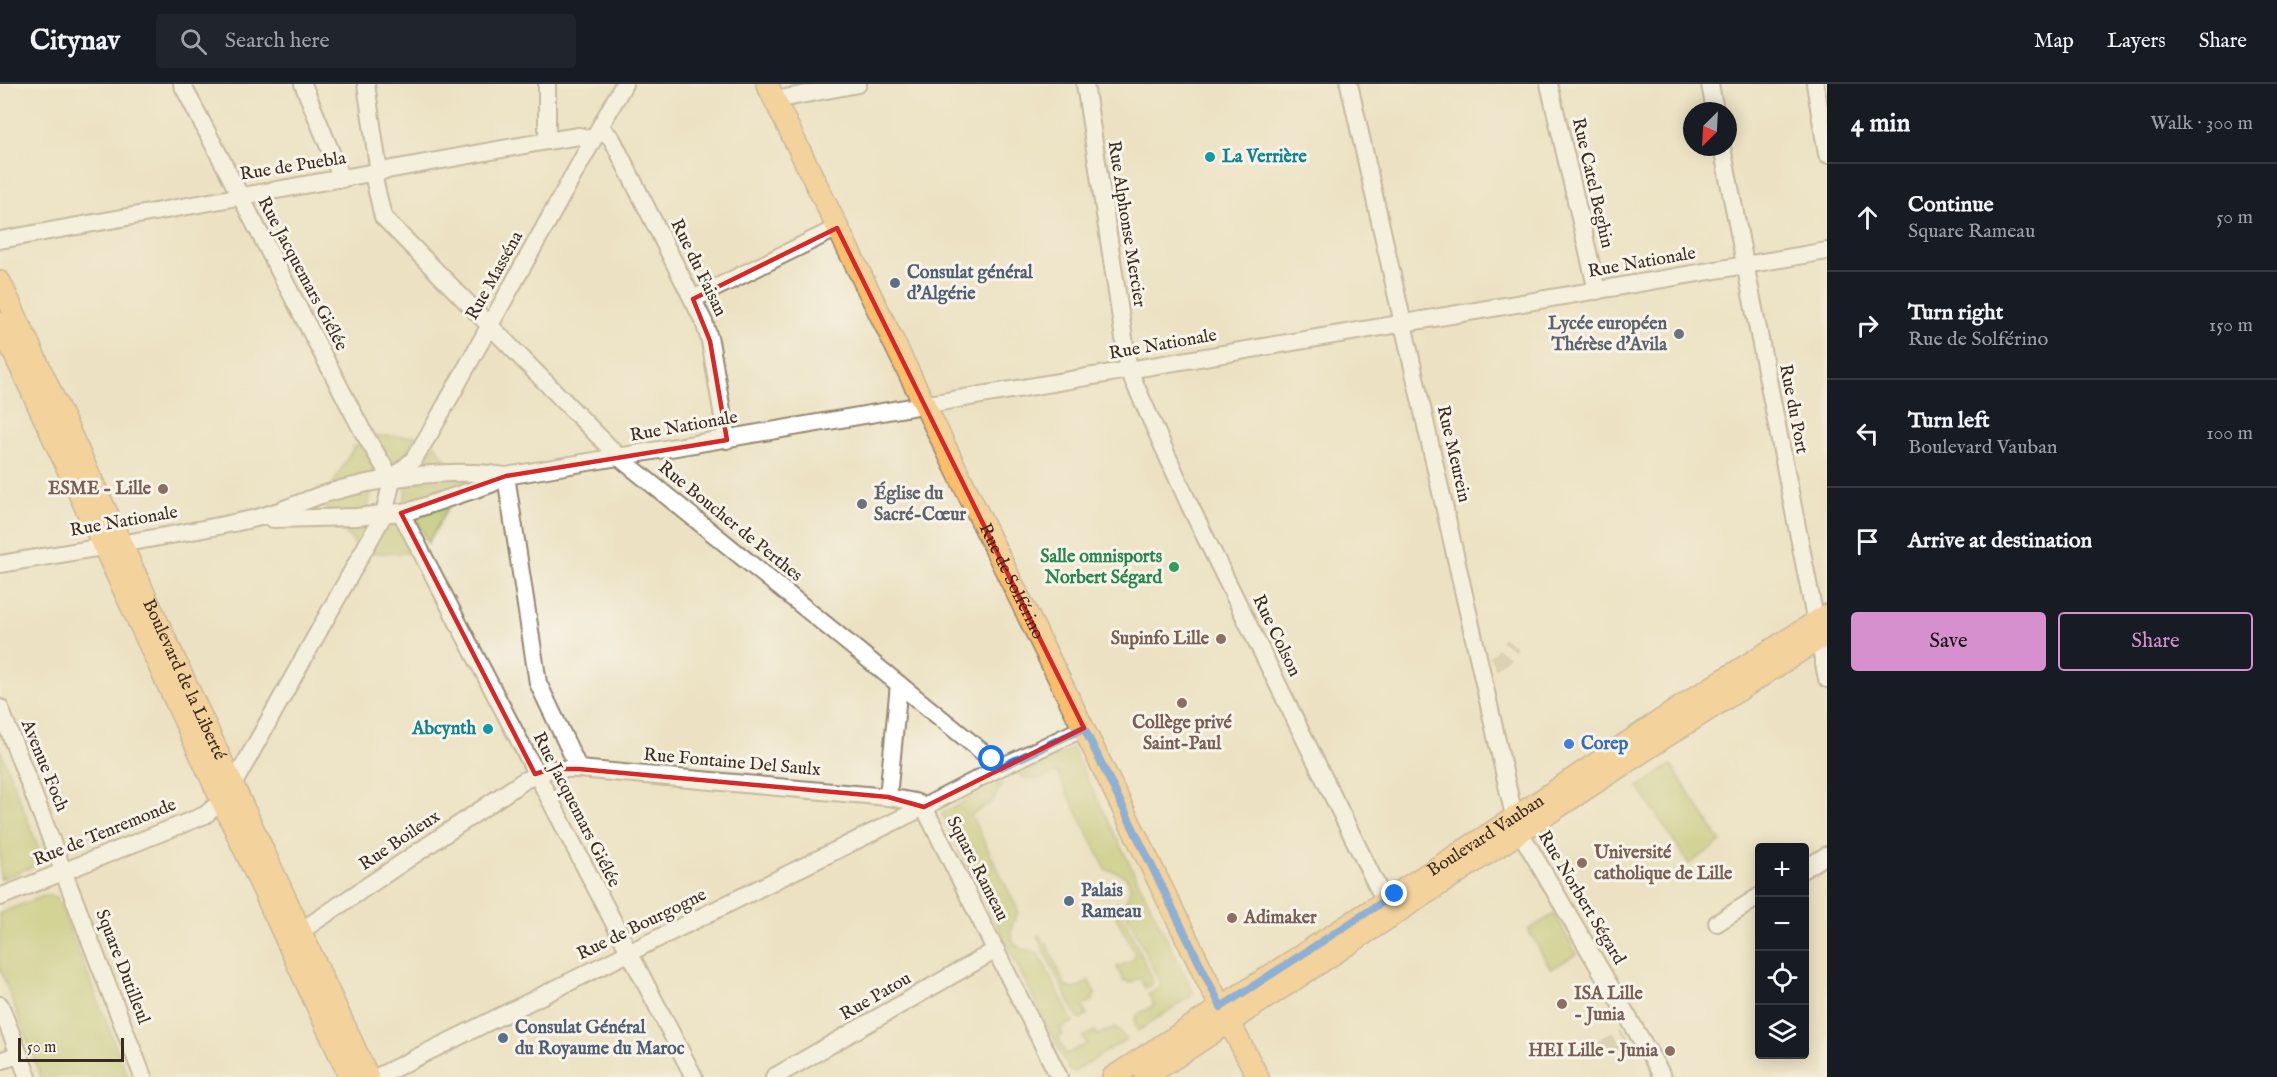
<!DOCTYPE html>
<html lang="en">
<head>
<meta charset="utf-8">
<style>
	:root { --surface:#171b24; --page:#20242c; --text:#f1f3f6; --muted:#9ea1a6; --line:#363941; --accent:#d690ce }
	body { margin:0; font-family:"IM FELL English",serif; background:var(--page); color:var(--text) }
	.controls { position:absolute; right:18px; bottom:18px; display:grid; overflow:hidden; border-radius:6px; box-shadow:0 3px 15px #0003 }
	.controls button { width:54px; height:54px; display:grid; place-items:center; padding:0; border:0; border-bottom:2px solid var(--line); background:var(--surface); color:var(--text); font:30px sans-serif }
	.compass { position:absolute; left:1683px; top:18px; width:54px; height:54px; border-radius:50%; background:var(--surface); box-shadow:0 3px 15px #0003; rotate:204deg }
	.scale { position:absolute; left:18px; bottom:15px; width:106px; box-sizing:border-box; padding-left:6px; border:3px solid #3b2a1e; border-top:0; font-size:16px; line-height:21px; white-space:nowrap; color:#3b2a1e; -webkit-text-stroke:4px #f7f3e8; paint-order:stroke }
	.stop { position:absolute; width:18px; height:18px; margin:-14px; border:4px solid #1a73e8; border-radius:50%; background:#fff }
	.stop.end { background:#1a73e8; border-color:#fff; box-shadow:0 2px 6px #0008 }
	.list { margin:0; padding:0; list-style:none }
	h2 { display:flex; justify-content:space-between; align-items:center; height:78px; margin:0; padding:0 24px; font-size:26px }
	h2 small { font-size:20px; font-weight:400; color:var(--muted) }
	.list li { display:grid; grid-template-columns:39px 1fr auto; gap:18px; align-items:center; box-sizing:border-box; height:108px; padding:0 24px; border-top:2px solid var(--line) }
	.list b { display:block; font-size:22px; white-space:nowrap }
	.list p { margin:0; font-size:20px; white-space:nowrap; color:var(--muted) }
	.list em { font-size:20px; font-style:normal; color:var(--muted) }
	.actions { display:flex; gap:12px; padding:18px 24px }
	.actions a { flex:1; padding:14px 0; border:2px solid var(--accent); border-radius:6px; text-align:center; font-size:21px; color:var(--accent) }
	.actions .main { background:var(--accent); color:#111 }
	.icon { flex:none; width:33px; height:33px; fill:none; stroke:currentColor; stroke-width:2; stroke-linecap:round; stroke-linejoin:round }
	.map { position:relative; flex:none; width:1827px; height:993px; overflow:hidden }
	header { display:flex; align-items:center; gap:36px; box-sizing:border-box; height:84px; padding:0 30px; background:var(--surface); border-bottom:2px solid var(--line) }
	header strong { font-size:28px }
	nav { display:flex; gap:33px; margin-inline-start:auto; font-size:21px }
	.search { width:420px; height:54px; background:var(--page); display:flex; align-items:center; gap:15px; box-sizing:border-box; padding:0 21px; border-radius:6px; color:var(--muted); font-size:22px }
	main { display:flex }
	aside { flex:1; background:var(--surface) }
	.map>svg:first-child { display:block }
	.green { fill:#b4c061; stroke:#787540; stroke-width:1.5 }
	.lines { fill:none; stroke-linecap:round; stroke-linejoin:round }
	.minor-tunnel { stroke:#c9bda2; stroke-width:16; stroke-dasharray:16 8; stroke-linecap:butt }
	.minor-casing { stroke:#948670; stroke-width:20 }
	.major-casing { stroke:#948670; stroke-width:24 }
	.minor { stroke:#fff; stroke-width:16 }
	.major { stroke:#fabe6d; stroke-width:21 }
	.route { stroke:#1a73e8; stroke-width:8 }
	.marked { fill:none; stroke:#d62828; stroke-width:4.5; stroke-linejoin:round }
	.culture-dot { fill:#0f9aa8; stroke:#f7f3e8; stroke-width:2 }
	.service-dot { fill:#5c6f8a; stroke:#f7f3e8; stroke-width:2 }
	.worship-dot { fill:#6b7280; stroke:#f7f3e8; stroke-width:2 }
	.education-dot { fill:#8d6e63; stroke:#f7f3e8; stroke-width:2 }
	.leisure-dot { fill:#2e9e5b; stroke:#f7f3e8; stroke-width:2 }
	.shop-dot { fill:#3f7fe0; stroke:#f7f3e8; stroke-width:2 }
	.labels { text-anchor:middle; dominant-baseline:central; stroke-width:6; stroke-linejoin:round; paint-order:stroke }
	.culture-label { font-size:18px; font-weight:bold; fill:#0d838f; stroke:#f7f3e8; text-anchor:start }
	.street-label { font-size:18px; fill:#3b2a1e; stroke:#f7f3e8 }
	.service-label { font-size:18px; font-weight:bold; fill:#4e5e75; stroke:#f7f3e8; text-anchor:start }
	.worship-label { font-size:18px; font-weight:bold; fill:#5b616d; stroke:#f7f3e8; text-anchor:end }
	.education-label { font-size:18px; font-weight:bold; fill:#785e54; stroke:#f7f3e8; text-anchor:end }
	.leisure-label { font-size:18px; font-weight:bold; fill:#27864d; stroke:#f7f3e8; text-anchor:end }
	.shop-label { font-size:18px; font-weight:bold; fill:#366cbe; stroke:#f7f3e8; text-anchor:start }
</style>
</head>
<body>
<header>
<strong>Citynav</strong>
<div class="search"><svg class="icon" aria-label="search" viewBox="0 0 24 24"><circle cx="10" cy="10" r="6"/><path d="M15 15l6 6"/></svg>Search here</div>
<nav><a>Map</a><a>Layers</a><a>Share</a></nav>
</header>
<main>
<div class="map">
<svg width="1827" height="993" viewBox="0 0 1827 993">
	<rect width="100%" height="100%" fill="#f7f3e8"/>
	<filter id="ink" filterUnits="userSpaceOnUse"><feTurbulence type="fractalNoise" baseFrequency=".0167" numOctaves="2"/><feDisplacementMap in="SourceGraphic" scale="12" xChannelSelector="R" yChannelSelector="G"/><feConvolveMatrix kernelMatrix="1 2 1 2 8 2 1 2 1" color-interpolation-filters="sRGB"/></filter>
	<filter id="wash" filterUnits="userSpaceOnUse"><feTurbulence type="fractalNoise" baseFrequency=".008" numOctaves="4" result="noise"/><feDisplacementMap in="SourceGraphic" scale="24" xChannelSelector="R" yChannelSelector="G"/><feGaussianBlur stdDeviation="1.35" result="paint"/><feColorMatrix in="noise" values="0 0 0 0 0 0 0 0 0 0 0 0 0 0 0 0 0 1.4 0 .05"/><feComposite in="paint" operator="in"/></filter>
	<g filter="url(#wash)">
		<rect width="100%" height="100%" fill="#ece2c3"/>
		<g class="green">
			<polygon points="375,352 416,352 403,374 397,378 387,375"/>
			<polygon points="360,360 376,388 372,391 332,401 354,363"/>
			<polygon points="434,360 451,382 424,383 423,379"/>
			<polygon points="471,392 472,401 406,422 404,418 407,399"/>
			<polygon points="369,404 371,407 368,426 327,429 324,415"/>
			<polygon points="450,420 428,459 418,437 419,432"/>
			<polygon points="368,438 368,443 356,462 338,439"/>
			<polygon points="390,439 398,441 414,469 369,469 384,442"/>
			<path d="M1072,664L1193,907L1191,912L1138,947C1128,932 1142,928 1154,921L1148,910L1157,906L1160,899L1123,822C1136,801 1130,789 1106,786L1057,688C1043,694 1034,699 1019,691Z"/>
			<polygon points="0,665 41,770 37,781 0,795"/>
			<polygon points="1671,681 1721,758 1689,780 1638,703"/>
			<path d="M1002,699L993,717L971,731L1017,824L1018,829C1010,841 1006,860 1025,866C1031,867 1034,866 1039,870L1073,938L1060,944L1063,951L1058,954L1066,970L1087,960L1083,953L1095,947L1098,951L1115,943L1126,955L1074,988L1069,986L942,729Z"/>
			<polygon points="48,810 57,813 128,993 41,993 0,884 0,829"/>
			<polygon points="1117,819 1153,896 1153,899 1145,904 1140,894 1129,899 1127,896 1124,897 1117,883 1132,877 1135,870 1112,825 1114,824 1113,822"/>
			<polygon points="1554,830 1577,870 1551,885 1528,846"/>
			<polygon points="1039,851 1044,859 1046,858 1066,903 1075,905 1089,897 1096,911 1092,912 1094,916 1082,922 1087,931 1080,935 1077,933 1037,853"/>
		</g>
	</g>
	<g filter="url(#ink)">
		<g class="lines">
			<g class="minor-tunnel">
				<polyline points="1494,580 1503,575 1514,561"/>
				<polyline points="1602,966 1625,953"/>
			</g>
			<defs>
				<g id="minor">
					<polyline points="182,0 362,346 392,396"/>
					<polyline points="303,0 342,95"/>
					<polyline points="366,0 379,89"/>
					<polyline points="1085,0 1129,287 1189,420 1377,802 1391,826"/>
					<polyline points="1349,0 1516,741 1663,993"/>
					<polyline points="1549,0 1597,207"/>
					<polyline points="1710,0 1715,27"/>
					<polyline points="1815,0 1827,70"/>
					<polyline points="775,16 858,0"/>
					<polyline points="600,43 612,55 704,238 710,257 727,356"/>
					<polyline points="547,57 547,0"/>
					<polyline points="1722,63 1827,595"/>
					<polyline points="373,90 383,133 620,374 1001,683"/>
					<polyline points="0,156 547,57 579,52 592,56"/>
					<polyline points="693,215 837,144"/>
					<polyline points="506,392 538,599 579,685"/>
					<polyline points="392,395 413,376 430,349 624,0"/>
					<polyline points="401,429 694,993"/>
					<polyline points="273,435 356,433 410,427 491,400 506,392"/>
					<path d="M0,480C83,466 170,453 252,435C276,430 298,419 321,411C375,394 450,383 506,392L1827,167"/>
					<polyline points="0,624 143,993"/>
					<polyline points="888,713 899,600"/>
					<polyline points="924,723 1059,993"/>
					<polyline points="1804,785 1827,771"/>
					<polyline points="0,813 205,731 222,717 233,701 384,430 392,396"/>
					<polyline points="1717,839 1760,812"/>
					<polyline points="292,853 525,696 551,685 579,685 888,713 915,718 924,723"/>
					<polyline points="0,921 28,993"/>
					<polyline points="0,977 19,970"/>
					<polyline points="377,993 924,723 1001,683 1084,644"/>
					<polyline points="774,993 996,866"/>
				</g>
				<g id="major">
					<path id="s1" d="M767,0L1210,902L1258,993"/>
					<path id="s2" d="M0,198L368,993"/>
					<polyline points="0,239 350,993"/>
					<path id="s3" d="M1113,993L1514,734L1696,613L1827,531"/>
					<polyline points="1145,993 1662,655 1827,550"/>
				</g>
			</defs>
			<use href="#minor" class="minor-casing"/>
			<use href="#major" class="major-casing"/>
			<use href="#minor" class="minor"/>
			<use href="#major" class="major"/>
		</g>
	</g>
	<g class="lines" filter="url(#ink)">
		<polyline class="route" points="992,675 1001,683 1084,644 1221,923 1395,810"/>
	</g>
	<path d="M0 0H1827V993H0ZM837,144L1084,644L924,723L888,713L579,685H551L535,690L401,429L506,392L727,356L710,257L693,215Z" fill="#ece2c3" fill-opacity=".55" fill-rule="evenodd"/>
	<path class="marked" d="M837,144L1084,644L924,723L888,713L579,685H551L535,690L401,429L506,392L727,356L710,257L693,215Z"/>
	<g class="culture-dot">
		<circle cx="1210" cy="73" r="6"/>
		<circle cx="488" cy="645" r="6"/>
	</g>
	<g class="service-dot">
		<circle cx="895" cy="199" r="6"/>
		<circle cx="1069" cy="817" r="6"/>
		<circle cx="503" cy="954" r="6"/>
	</g>
	<g class="worship-dot">
		<circle cx="1679" cy="250" r="6"/>
		<circle cx="862" cy="420" r="6"/>
	</g>
	<g class="education-dot">
		<circle cx="163" cy="405" r="6"/>
		<circle cx="1221" cy="555" r="6"/>
		<circle cx="1182" cy="619" r="6"/>
		<circle cx="1582" cy="779" r="6"/>
		<circle cx="1232" cy="834" r="6"/>
		<circle cx="1562" cy="920" r="6"/>
		<circle cx="1670" cy="967" r="6"/>
	</g>
	<circle class="leisure-dot" cx="1174" cy="483" r="6"/>
	<circle class="shop-dot" cx="1569" cy="660" r="6"/>
	<g class="labels">
		<g class="culture-label">
			<text x="1222" y="73">La Verrière</text>
			<text x="476" y="645" text-anchor="end">Abcynth</text>
		</g>
		<g class="street-label">
			<text transform="translate(293 83) rotate(-9)">Rue de Puebla</text>
			<text transform="translate(1592 99) rotate(77)">Rue Catel Beghin</text>
			<text transform="translate(1126 140) rotate(81)">Rue Alphonse Mercier</text>
			<text transform="translate(1642 179) rotate(-10)">Rue Nationale</text>
			<text transform="translate(698 184) rotate(64)">Rue du Faisan</text>
			<text transform="translate(302 190) rotate(62)">Rue Jacquemars Giélée</text>
			<text transform="translate(495 192) rotate(-61)">Rue Masséna</text>
			<text transform="translate(1163 261) rotate(-10)">Rue Nationale</text>
			<text transform="translate(1793 325) rotate(79)">Rue du Port</text>
			<text transform="translate(684 343) rotate(-10)">Rue Nationale</text>
			<text transform="translate(1453 370) rotate(77)">Rue Meurein</text>
			<text transform="translate(124 438) rotate(-10)">Rue Nationale</text>
			<text transform="translate(730 438) rotate(39)">Rue Boucher de Perthes</text>
			<text stroke="none"><textPath href="#s1" startOffset="554">Rue de Solférino</textPath></text>
			<text transform="translate(1276 552) rotate(64)">Rue Colson</text>
			<text stroke="none"><textPath href="#s2" startOffset="438">Boulevard de la Liberté</textPath></text>
			<text transform="translate(732 679) rotate(5)">Rue Fontaine Del Saulx</text>
			<text transform="translate(44 682) rotate(68)">Avenue Foch</text>
			<text transform="translate(576 726) rotate(63)">Rue Jacquemars Giélée</text>
			<text transform="translate(105 749) rotate(-22)">Rue de Tenremonde</text>
			<text stroke="none"><textPath href="#s3" startOffset="444">Boulevard Vauban</textPath></text>
			<text transform="translate(400 757) rotate(-34)">Rue Boileux</text>
			<text transform="translate(977 785) rotate(63)">Square Rameau</text>
			<text transform="translate(1581 814) rotate(59)">Rue Norbert Ségard</text>
			<text transform="translate(642 841) rotate(-26)">Rue de Bourgogne</text>
			<text transform="translate(122 883) rotate(69)">Square Dutilleul</text>
			<text transform="translate(876 913) rotate(-30)">Rue Patou</text>
		</g>
		<g class="service-label">
			<text x="907" y="189">Consulat général<tspan x="907" dy="21">d'Algérie</tspan></text>
			<text x="1081" y="807">Palais<tspan x="1081" dy="21">Rameau</tspan></text>
			<text x="515" y="944">Consulat Général<tspan x="515" dy="21">du Royaume du Maroc</tspan></text>
		</g>
		<g class="worship-label">
			<text x="1667" y="240">Lycée européen<tspan x="1667" dy="21">Thérèse d'Avila</tspan></text>
			<text x="874" y="410" text-anchor="start">Église du<tspan x="874" dy="21">Sacré-Cœur</tspan></text>
		</g>
		<g class="education-label">
			<text x="151" y="405">ESME - Lille</text>
			<text x="1209" y="555">Supinfo Lille</text>
			<text x="1182" y="639" text-anchor="middle">Collège privé<tspan x="1182" dy="21">Saint-Paul</tspan></text>
			<text x="1594" y="769" text-anchor="start">Université<tspan x="1594" dy="21">catholique de Lille</tspan></text>
			<text x="1244" y="834" text-anchor="start">Adimaker</text>
			<text x="1574" y="910" text-anchor="start">ISA Lille<tspan x="1574" dy="21">- Junia</tspan></text>
			<text x="1658" y="967">HEI Lille - Junia</text>
		</g>
		<g class="leisure-label">
			<text x="1162" y="473">Salle omnisports<tspan x="1162" dy="21">Norbert Ségard</tspan></text>
		</g>
		<g class="shop-label">
			<text x="1581" y="660">Corep</text>
		</g>
	</g>
</svg>
<div class="controls">
<button>+</button>
<button>−</button>
<button><svg class="icon" aria-label="locate" viewBox="0 0 24 24"><circle cx="12" cy="12" r="6"/><path d="M12 2v4M12 18v4M2 12h4M18 12h4"/></svg></button>
<button><svg class="icon" aria-label="layers" viewBox="0 0 24 24"><path d="M12 4l9 5-9 5-9-5zM3 14l9 5 9-5"/></svg></button>
</div>
<svg class="compass" viewBox="-18 -18 36 36"><path d="M0-13l5 13h-10z" fill="#e53935"/><path d="M0 13l5-13h-10z" fill="#9ea1a6"/></svg>
<div class="scale">50 m</div>
<div class="stop" style="left:992px;top:675px"></div>
<div class="stop end" style="left:1395px;top:810px"></div>
</div>
<aside>
<h2>4 min<small>Walk · 300 m</small></h2>
<ul class="list">
<li><svg class="icon" aria-label="ahead" viewBox="0 0 24 24"><path d="M12 20V5M6 11l6-6 6 6"/></svg><div><b>Continue</b><p>Square Rameau</p></div><em>50 m</em></li>
<li><svg class="icon" aria-label="right" viewBox="0 0 24 24"><path d="M7 20v-9h11M14 6l5 5-5 5"/></svg><div><b>Turn right</b><p>Rue de Solférino</p></div><em>150 m</em></li>
<li><svg class="icon" aria-label="left" viewBox="0 0 24 24"><path d="M17 20v-9H6M10 6l-5 5 5 5"/></svg><div><b>Turn left</b><p>Boulevard Vauban</p></div><em>100 m</em></li>
<li><svg class="icon" aria-label="arrive" viewBox="0 0 24 24"><path d="M6 21V4h12l-3 4 3 4H6"/></svg><div><b>Arrive at destination</b></div></li>
</ul>
<div class="actions"><a class="main">Save</a><a>Share</a></div>
</aside>
</main>
</body>
</html>
